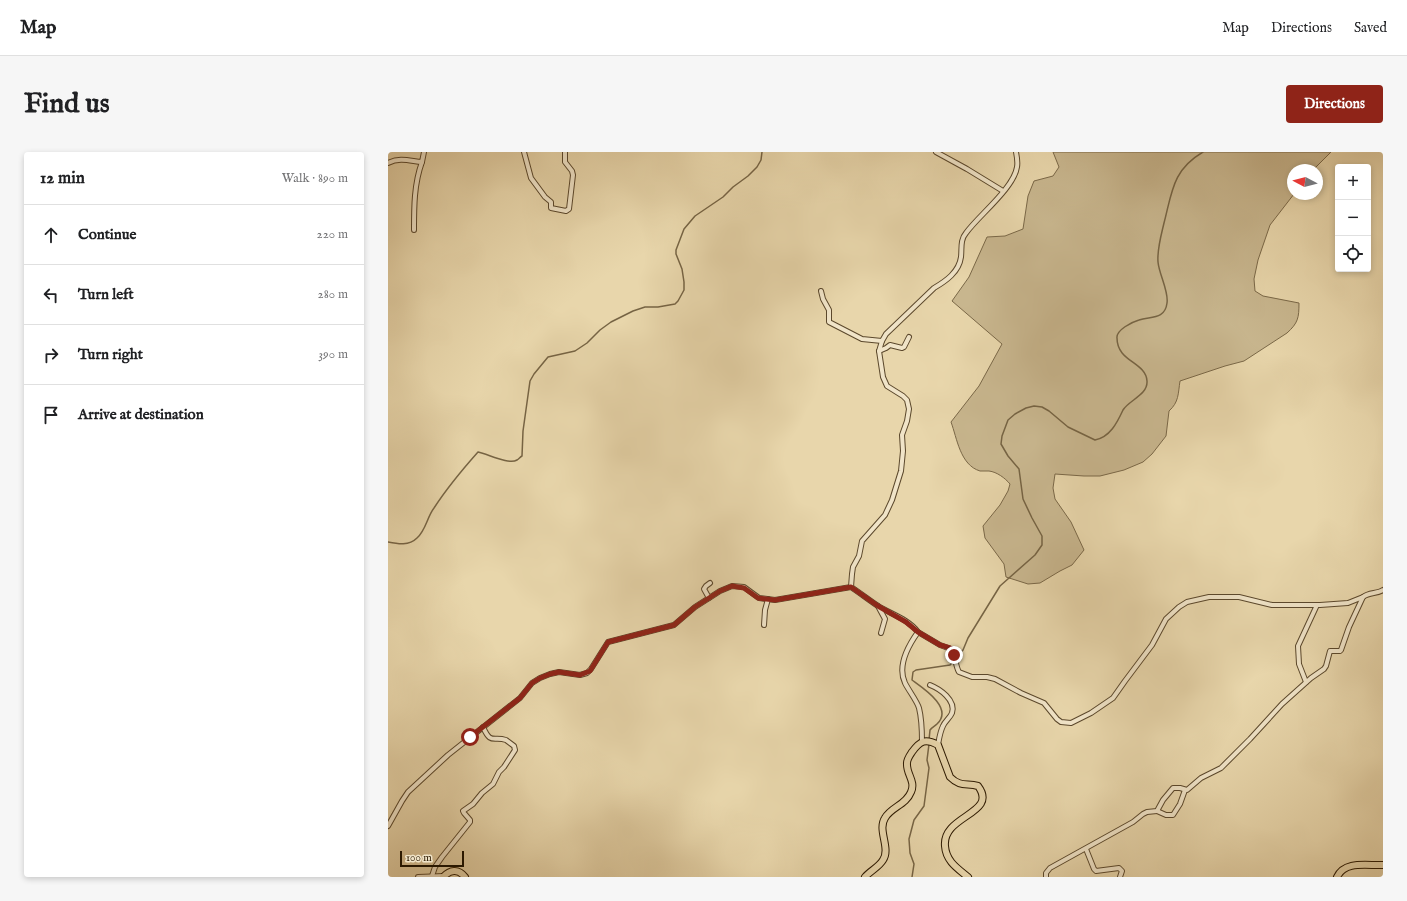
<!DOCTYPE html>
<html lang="en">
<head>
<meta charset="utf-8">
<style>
	:root { --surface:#fff; --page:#f6f6f6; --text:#202124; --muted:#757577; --line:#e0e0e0; --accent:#8f2418 }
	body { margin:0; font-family:"IM FELL English",serif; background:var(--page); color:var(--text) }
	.controls { position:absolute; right:12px; top:12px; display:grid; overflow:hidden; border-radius:4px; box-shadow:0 2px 6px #0003 }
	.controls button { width:36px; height:36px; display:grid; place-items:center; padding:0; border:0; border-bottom:1px solid var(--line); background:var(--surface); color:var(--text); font:20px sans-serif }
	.compass { position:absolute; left:899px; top:12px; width:36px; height:36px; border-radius:50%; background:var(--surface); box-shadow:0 2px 6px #0003; rotate:277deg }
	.scale { position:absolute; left:12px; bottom:10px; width:64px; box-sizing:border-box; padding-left:4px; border:2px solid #2c1901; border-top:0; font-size:11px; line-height:14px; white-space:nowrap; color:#2c1901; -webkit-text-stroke:3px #f0e4c8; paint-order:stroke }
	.stop { position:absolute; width:12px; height:12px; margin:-9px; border:3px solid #8f2418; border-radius:50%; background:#fff }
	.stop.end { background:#8f2418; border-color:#fff; box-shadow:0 1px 4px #0008 }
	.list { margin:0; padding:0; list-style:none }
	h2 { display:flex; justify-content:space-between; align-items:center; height:52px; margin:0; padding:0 16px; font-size:17px }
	h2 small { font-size:13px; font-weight:400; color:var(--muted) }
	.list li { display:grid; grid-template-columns:26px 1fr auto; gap:12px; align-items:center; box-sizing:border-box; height:60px; padding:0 16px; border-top:1px solid var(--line) }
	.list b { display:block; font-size:15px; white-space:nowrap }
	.list em { font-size:13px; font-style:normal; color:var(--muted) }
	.icon { flex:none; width:22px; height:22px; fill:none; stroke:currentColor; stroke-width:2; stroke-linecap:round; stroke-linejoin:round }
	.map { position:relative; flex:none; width:995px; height:725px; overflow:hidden; border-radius:4px }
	header { display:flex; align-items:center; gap:24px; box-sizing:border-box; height:56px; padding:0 20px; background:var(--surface); border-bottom:1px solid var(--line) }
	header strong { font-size:19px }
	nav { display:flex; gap:22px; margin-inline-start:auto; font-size:14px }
	.intro { display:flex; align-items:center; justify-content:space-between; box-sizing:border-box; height:96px; padding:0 24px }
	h1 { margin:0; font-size:28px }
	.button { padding:10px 18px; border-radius:4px; background:var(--accent); color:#fff; font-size:14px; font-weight:700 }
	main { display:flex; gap:24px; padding:0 24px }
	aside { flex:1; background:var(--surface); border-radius:4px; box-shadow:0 2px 6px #0003 }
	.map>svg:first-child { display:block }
	.green { fill:#c8b68e; stroke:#7a6848 }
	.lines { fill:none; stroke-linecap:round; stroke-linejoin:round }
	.stream { stroke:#766444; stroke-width:1.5 }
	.street-casing { stroke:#5b482c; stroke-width:6 }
	.primary-casing { stroke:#2c1901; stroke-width:8 }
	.street { stroke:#f0e4c8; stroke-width:4 }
	.primary { stroke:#e8d6ab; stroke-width:6 }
	.route { stroke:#8f2418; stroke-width:5 }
</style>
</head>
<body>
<header>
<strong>Map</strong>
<nav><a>Map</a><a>Directions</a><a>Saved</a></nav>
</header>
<div class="intro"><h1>Find us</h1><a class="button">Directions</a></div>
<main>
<aside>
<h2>12 min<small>Walk · 890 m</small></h2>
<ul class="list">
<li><svg class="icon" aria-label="ahead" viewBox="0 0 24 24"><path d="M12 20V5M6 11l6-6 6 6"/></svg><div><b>Continue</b></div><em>220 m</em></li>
<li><svg class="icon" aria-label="left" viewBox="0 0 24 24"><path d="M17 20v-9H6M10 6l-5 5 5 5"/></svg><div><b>Turn left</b></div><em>280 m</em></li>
<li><svg class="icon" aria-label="right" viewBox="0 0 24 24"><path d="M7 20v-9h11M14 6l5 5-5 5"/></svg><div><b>Turn right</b></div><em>390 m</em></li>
<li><svg class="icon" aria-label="arrive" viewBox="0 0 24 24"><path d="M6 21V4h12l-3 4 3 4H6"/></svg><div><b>Arrive at destination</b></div></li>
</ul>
</aside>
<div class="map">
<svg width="995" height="725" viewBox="0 0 995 725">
	<rect width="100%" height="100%" fill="#e8d6ab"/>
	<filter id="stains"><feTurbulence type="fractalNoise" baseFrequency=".005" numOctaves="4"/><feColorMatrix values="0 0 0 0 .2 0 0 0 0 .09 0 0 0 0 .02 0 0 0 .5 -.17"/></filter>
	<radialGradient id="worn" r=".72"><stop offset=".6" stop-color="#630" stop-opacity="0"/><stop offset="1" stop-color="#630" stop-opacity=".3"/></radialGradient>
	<path class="green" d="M665,0H943L925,18H905L906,42L882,73L870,108L866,127L867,139L875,144L911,151C911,166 910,171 899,181L856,209L837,214L792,229C790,242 791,250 781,259L778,284L764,302L755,310L736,318L712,324H696L667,322L665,336L667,347L683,370L696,398L684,413L672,419L652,431L640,432L618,425L616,412L597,386L595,374L612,353L620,339L622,332C617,326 609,320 601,319C598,319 595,319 592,319C572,313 569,286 563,270L591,234L614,192L564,149L581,125L599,85L617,84L635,77L640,44L646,29L665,24L671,15Z"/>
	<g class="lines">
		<g class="stream">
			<path d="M0,390C10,392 21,394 29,386C38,378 39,365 46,356C59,336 74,318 90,300C100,302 121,313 129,308C131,307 132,305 134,304L135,279L142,229L146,222L160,205L187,199L199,191L212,178L223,170L245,159L257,155H270L287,152L290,149L296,138V130L294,117L288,102V98L296,77L307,64L335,45L345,35L360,24L369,15L373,8L374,0"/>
			<path d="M541,588L542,578C544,575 547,574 549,572C566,556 535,536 524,528L525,520L528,518L562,513L575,498L580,486L612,434L647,403L654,393V384L644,366L635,347L631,317L620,304L613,292L614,284L620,268L627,262L638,256L646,254L654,255L661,259L680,275L707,288C722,285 729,271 735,258C741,248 760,243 759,229C758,210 729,210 729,186C728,178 744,170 751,168C762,164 777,168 779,151C781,140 771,122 770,110C769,97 773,84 776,71C784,41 784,18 815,0"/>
			<polyline points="524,725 526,712 522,701 521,687 526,668 536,654 541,616 539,608 541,592"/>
		</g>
		<defs>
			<g id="street">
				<polyline points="136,0 143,26 157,45 163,50 163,56 178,59 181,57 185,23 184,19 177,10 177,0"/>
				<polyline points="548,0 579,17 615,39"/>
				<path d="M0,11C12,5 22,9 34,10L36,0"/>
				<path d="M26,78C26,55 26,32 34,10"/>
				<polyline points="433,139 435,147 441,158 441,170 474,187 494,189"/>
				<polyline points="491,199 498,196 502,193 514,196 516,195 521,185"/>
				<path d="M463,435L464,422L465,415L471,404L474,389L497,363L504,348L513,319L515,299L514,283L519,269L521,257L519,248L515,244L499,234L495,225L491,199L494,189L498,182L546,136C558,129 571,120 573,105C574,96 572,88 578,81C590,64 626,36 629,15C630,10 629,5 628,0"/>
				<polyline points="321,446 316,437 318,434 322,431"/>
				<polyline points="490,454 497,467 493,481"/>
				<polyline points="376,473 377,458 380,447"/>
				<path d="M530,480L552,493L563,497C568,504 567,513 571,520L584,525H599L607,527L633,541L656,551L669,567L673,570L683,571L703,561L725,546L737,529L764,493L778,467L791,455L799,450L821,445H851L884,453H932L960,451L975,445"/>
				<polyline points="918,530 911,512 910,494 929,453"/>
				<path d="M542,533C552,537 568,548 564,561C562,566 557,569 555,574C552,580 551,587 550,593"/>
				<polyline points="769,659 778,663 785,663 792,652 797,638"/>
				<path d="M0,674L14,649L20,640L60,603L132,546L144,531L152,526L162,522L171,520L192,523L199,521L203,517L220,490L286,473L307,455L332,439L344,434L356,435L371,446L387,448L463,435C472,441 481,448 490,454C503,462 520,467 530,480C520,494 509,514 517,531C521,539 529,549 531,556C534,568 534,578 534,590"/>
				<polyline points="698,697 706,717 708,719 731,716 734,719 732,725"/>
				<path d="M44,724L47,715L54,705L82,670V668L76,661L75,659L85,652L94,641L105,632L111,620L116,615L127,598L126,594L118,588C105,584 103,593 95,575"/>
				<polyline points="30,725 56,724"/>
				<path d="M658,725V721L662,716L745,670L755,662L759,660L769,659L775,648L785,636H792L799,638L813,626L833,616L862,587L894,552L923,526L936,517L938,514L942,499H952L953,498L961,475L975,445C981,440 989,442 995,438"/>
			</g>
			<g id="primary">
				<path d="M55,725C62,718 70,716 77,725"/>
				<path d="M477,725C482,719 491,715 495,708C503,696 489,678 497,666C503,655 518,653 523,640C528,629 518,622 519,611C519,607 522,603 524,600C532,589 537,586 550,593L562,625C572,635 578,631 590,634C611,662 554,663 557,694C558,709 569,716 580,725"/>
				<path d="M949,725C957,708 980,714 995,713"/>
			</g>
		</defs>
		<use href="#street" class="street-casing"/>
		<use href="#primary" class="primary-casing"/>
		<use href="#street" class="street"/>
		<use href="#primary" class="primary"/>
	</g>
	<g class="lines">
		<polyline class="route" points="82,585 132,546 144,531 152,526 162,522 171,520 192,523 202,519 220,490 286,473 307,455 332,439 344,434 356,436 370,446 387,448 463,435 490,454 518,470 530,480 552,493 562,496 566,503"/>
	</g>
	<rect width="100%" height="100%" filter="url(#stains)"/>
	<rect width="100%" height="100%" fill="url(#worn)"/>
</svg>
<div class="controls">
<button>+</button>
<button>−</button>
<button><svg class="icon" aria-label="locate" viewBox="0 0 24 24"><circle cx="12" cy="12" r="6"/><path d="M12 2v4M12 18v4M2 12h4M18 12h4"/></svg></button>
</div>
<svg class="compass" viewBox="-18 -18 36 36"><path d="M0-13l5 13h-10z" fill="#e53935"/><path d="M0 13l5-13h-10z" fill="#757577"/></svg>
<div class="scale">100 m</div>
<div class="stop" style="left:82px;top:585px"></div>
<div class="stop end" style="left:566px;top:503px"></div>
</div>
</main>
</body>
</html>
